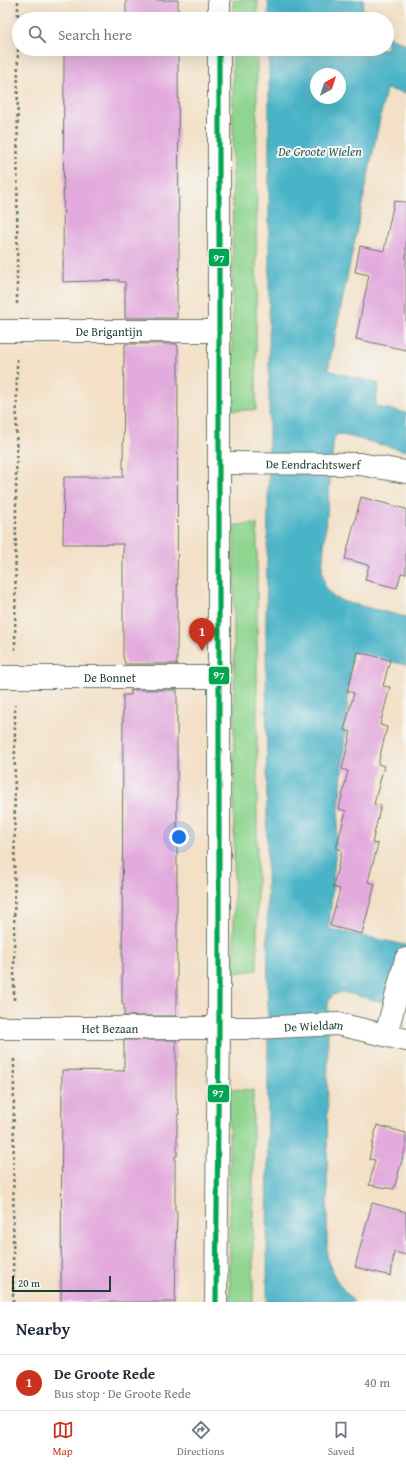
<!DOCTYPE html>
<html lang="en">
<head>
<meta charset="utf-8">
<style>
	:root { --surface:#fff; --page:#f6f6f7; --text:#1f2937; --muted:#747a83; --line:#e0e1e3; --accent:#c8321e }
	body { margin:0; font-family:"Gentium Book Plus",serif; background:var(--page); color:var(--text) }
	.compass { position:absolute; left:310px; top:68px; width:36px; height:36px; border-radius:50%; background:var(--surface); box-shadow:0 4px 16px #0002; rotate:39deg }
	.scale { position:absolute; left:12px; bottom:10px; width:99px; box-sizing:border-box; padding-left:4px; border:2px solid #1f3d34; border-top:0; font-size:11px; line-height:14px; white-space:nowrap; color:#1f3d34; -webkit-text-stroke:3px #f6f6f2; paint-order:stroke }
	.you { position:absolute; left:179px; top:837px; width:14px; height:14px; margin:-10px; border:3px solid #fff; border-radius:50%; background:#1a73e8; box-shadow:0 0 0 6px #1a73e833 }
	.badge { display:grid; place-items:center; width:26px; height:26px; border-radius:50%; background:var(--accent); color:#fff; font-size:13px; font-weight:700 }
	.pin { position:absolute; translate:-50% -33px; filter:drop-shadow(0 1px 2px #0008) }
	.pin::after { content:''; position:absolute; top:21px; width:14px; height:12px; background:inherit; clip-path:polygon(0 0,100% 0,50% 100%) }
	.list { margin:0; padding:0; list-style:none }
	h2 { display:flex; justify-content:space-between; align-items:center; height:52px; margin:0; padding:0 16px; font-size:17px }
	h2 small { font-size:13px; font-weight:400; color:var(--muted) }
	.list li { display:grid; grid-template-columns:26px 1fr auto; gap:12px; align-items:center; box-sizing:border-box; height:56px; padding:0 16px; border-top:1px solid var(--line) }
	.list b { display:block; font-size:15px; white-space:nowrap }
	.list p { margin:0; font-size:13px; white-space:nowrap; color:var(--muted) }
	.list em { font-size:13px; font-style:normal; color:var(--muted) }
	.icon { flex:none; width:22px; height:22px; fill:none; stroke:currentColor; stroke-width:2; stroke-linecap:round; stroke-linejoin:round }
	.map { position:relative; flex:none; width:406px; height:1302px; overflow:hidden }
	.search { position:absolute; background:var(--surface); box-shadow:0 4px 16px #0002; left:12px; right:12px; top:12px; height:44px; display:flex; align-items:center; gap:10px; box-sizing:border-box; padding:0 14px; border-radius:22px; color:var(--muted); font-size:15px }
	.sheet { height:108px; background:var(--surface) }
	nav { display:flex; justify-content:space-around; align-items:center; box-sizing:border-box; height:56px; border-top:1px solid var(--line); background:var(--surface); font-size:11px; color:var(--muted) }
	nav a { display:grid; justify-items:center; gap:2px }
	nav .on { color:var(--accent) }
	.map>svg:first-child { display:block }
	.green { fill:#8fd58f; stroke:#578962 }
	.water { fill:#49b3c7; stroke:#34787e; fill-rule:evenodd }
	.building { fill:#e2aadd }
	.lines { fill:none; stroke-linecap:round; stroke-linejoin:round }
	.minor-casing { stroke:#697667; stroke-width:24 }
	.path { stroke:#697667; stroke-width:2.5; stroke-dasharray:3 3; stroke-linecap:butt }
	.minor { stroke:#fff; stroke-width:22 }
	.bus-1-casing { stroke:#f6f6f2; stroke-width:8 }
	.bus-1 { stroke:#00a651; stroke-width:5 }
	.labels { text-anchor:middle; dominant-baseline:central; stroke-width:4; stroke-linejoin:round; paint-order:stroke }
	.street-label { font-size:12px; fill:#1f3d34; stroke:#f6f6f2 }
	.water-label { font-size:13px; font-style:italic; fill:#2c6060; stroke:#f6f6f2 }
	.line-badge { stroke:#f6f6f2; stroke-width:1.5 }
	.badge-label { font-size:11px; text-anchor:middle; font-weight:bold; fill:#fff }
</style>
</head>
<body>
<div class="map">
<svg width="406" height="1302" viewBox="0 0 406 1302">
	<rect width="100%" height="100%" fill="#f6f6f2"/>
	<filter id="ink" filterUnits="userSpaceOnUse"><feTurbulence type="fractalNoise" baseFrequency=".025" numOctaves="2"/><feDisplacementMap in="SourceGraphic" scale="8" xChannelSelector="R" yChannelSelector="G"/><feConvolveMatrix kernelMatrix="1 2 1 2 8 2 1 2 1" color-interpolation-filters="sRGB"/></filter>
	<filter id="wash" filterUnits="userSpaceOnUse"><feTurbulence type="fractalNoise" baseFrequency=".012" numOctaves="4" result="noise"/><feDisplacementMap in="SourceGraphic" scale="16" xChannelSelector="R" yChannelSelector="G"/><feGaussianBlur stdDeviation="0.9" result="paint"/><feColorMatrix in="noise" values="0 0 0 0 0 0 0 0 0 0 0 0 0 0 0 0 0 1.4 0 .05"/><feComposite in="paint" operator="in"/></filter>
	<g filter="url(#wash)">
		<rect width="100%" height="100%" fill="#f3e0c6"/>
		<g class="green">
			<polygon points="233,0 258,0 257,19 233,19"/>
			<polygon points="233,49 257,49 256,410 232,410"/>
			<polygon points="257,524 257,970 234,973 234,525"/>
			<polygon points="229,1089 253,1090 253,1302 230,1302"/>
		</g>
		<g class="water">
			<polygon points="268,0 364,0 360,19 269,19"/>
			<path d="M387,36L406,44V93L386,89L328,370L379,384L375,406L406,413V451L339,434L334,437L322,570L325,586L333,597L345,602L406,617V665L352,652L329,929L406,945V1008L342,992L333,995L328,1002L327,1258C332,1276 342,1289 354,1302H267L268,1053L266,620L269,448V49H387ZM316,74H340V98H316Z"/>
		</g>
		<g id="blocks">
			<g class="building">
				<rect x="126" y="0" width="52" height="19"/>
				<polygon points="64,49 178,49 179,265 178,281 177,281 177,318 125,318 125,282 119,282 119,280 63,282"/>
				<polygon points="394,201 406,202 406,350 356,339 369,275 355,272 360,246 384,251"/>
				<polygon points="125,344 177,344 178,349 177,664 125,664 123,656 123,544 63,544 64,477 123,477 124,348 125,348"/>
				<polygon points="361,497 406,509 406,574 401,573 397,588 365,580 369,565 345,559"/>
				<polygon points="358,652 390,660 383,686 390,687 380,725 387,727 378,764 384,766 374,804 381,805 372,843 378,844 368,882 375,884 362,934 330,926 340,889 333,887 342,850 336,848 346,811 339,809 348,771 342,769 351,732 344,730 354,693 347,691"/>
				<polygon points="130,690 177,690 177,1004 176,1004 176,1016 124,1016 124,1004 122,1004 123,695 131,695"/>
				<polygon points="124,1040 176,1040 176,1100 179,1111 177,1128 177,1156 175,1156 175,1211 177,1211 175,1302 61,1302 62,1070 124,1071"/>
				<polygon points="377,1125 406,1133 406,1146 394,1189 369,1185 375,1160 369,1159"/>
				<polygon points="372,1203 406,1212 406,1255 394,1252 391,1276 355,1267"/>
			</g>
		</g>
	</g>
	<g filter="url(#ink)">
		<use href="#blocks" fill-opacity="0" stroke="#697667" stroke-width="1"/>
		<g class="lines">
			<defs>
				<g id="minor">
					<polyline points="219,19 219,0"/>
					<path id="s1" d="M0,331H219"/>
					<path id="s2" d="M219,463L360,464L406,472"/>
					<path id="s3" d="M0,677H219"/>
					<path id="s4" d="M0,1028H255L338,1024L406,1040"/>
					<polyline points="386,1035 406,959"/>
					<polyline points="216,1302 219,1027 219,49"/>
				</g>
			</defs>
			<use href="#minor" class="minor-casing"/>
			<g class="path">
				<polyline points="17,304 18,0"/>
				<polyline points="15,650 17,359"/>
				<polyline points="14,1000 15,705"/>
				<polyline points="13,1302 14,1057"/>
			</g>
			<use href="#minor" class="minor"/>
			<defs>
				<polyline id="bus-1" points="216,1302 219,1027 219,49"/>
			</defs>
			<use href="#bus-1" class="bus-1-casing"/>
			<use href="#bus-1" class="bus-1"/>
		</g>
	</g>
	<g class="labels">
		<g class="street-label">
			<text stroke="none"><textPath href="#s1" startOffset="109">De Brigantijn</textPath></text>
			<text stroke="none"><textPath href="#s2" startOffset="94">De Eendrachtswerf</textPath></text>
			<text stroke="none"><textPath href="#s3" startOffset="110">De Bonnet</textPath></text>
			<text stroke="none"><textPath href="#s4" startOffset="314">De Wieldam</textPath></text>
			<text stroke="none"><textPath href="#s4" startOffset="110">Het Bezaan</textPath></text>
		</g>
		<g class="water-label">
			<text x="320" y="151">De Groote Wielen</text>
		</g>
	</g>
	<g class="line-badge">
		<rect x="208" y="248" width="22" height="19" rx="4" fill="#00a651"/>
		<rect x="208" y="666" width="22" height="19" rx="4" fill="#00a651"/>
		<rect x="207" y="1084" width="23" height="19" rx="4" fill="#00a651"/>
	</g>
	<g class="badge-label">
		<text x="219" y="262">97</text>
		<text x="219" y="679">97</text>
		<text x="218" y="1097">97</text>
	</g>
</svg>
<svg class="compass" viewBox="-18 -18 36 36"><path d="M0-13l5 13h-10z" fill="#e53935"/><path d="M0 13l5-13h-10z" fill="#747a83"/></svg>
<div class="scale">20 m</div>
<div class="you"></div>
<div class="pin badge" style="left:202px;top:651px">1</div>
<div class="search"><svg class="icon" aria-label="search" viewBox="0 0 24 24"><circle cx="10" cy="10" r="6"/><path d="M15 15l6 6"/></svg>Search here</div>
</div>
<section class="sheet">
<h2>Nearby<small></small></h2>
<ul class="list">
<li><span class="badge">1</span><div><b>De Groote Rede</b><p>Bus stop · De Groote Rede</p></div><em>40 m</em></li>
</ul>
</section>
<nav>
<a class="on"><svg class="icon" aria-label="map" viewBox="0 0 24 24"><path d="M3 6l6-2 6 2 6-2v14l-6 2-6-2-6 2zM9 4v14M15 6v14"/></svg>Map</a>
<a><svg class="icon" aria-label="directions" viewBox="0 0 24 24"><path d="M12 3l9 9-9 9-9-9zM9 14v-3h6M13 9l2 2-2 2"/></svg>Directions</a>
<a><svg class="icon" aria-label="saved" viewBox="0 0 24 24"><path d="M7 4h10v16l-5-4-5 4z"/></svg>Saved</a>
</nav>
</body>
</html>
